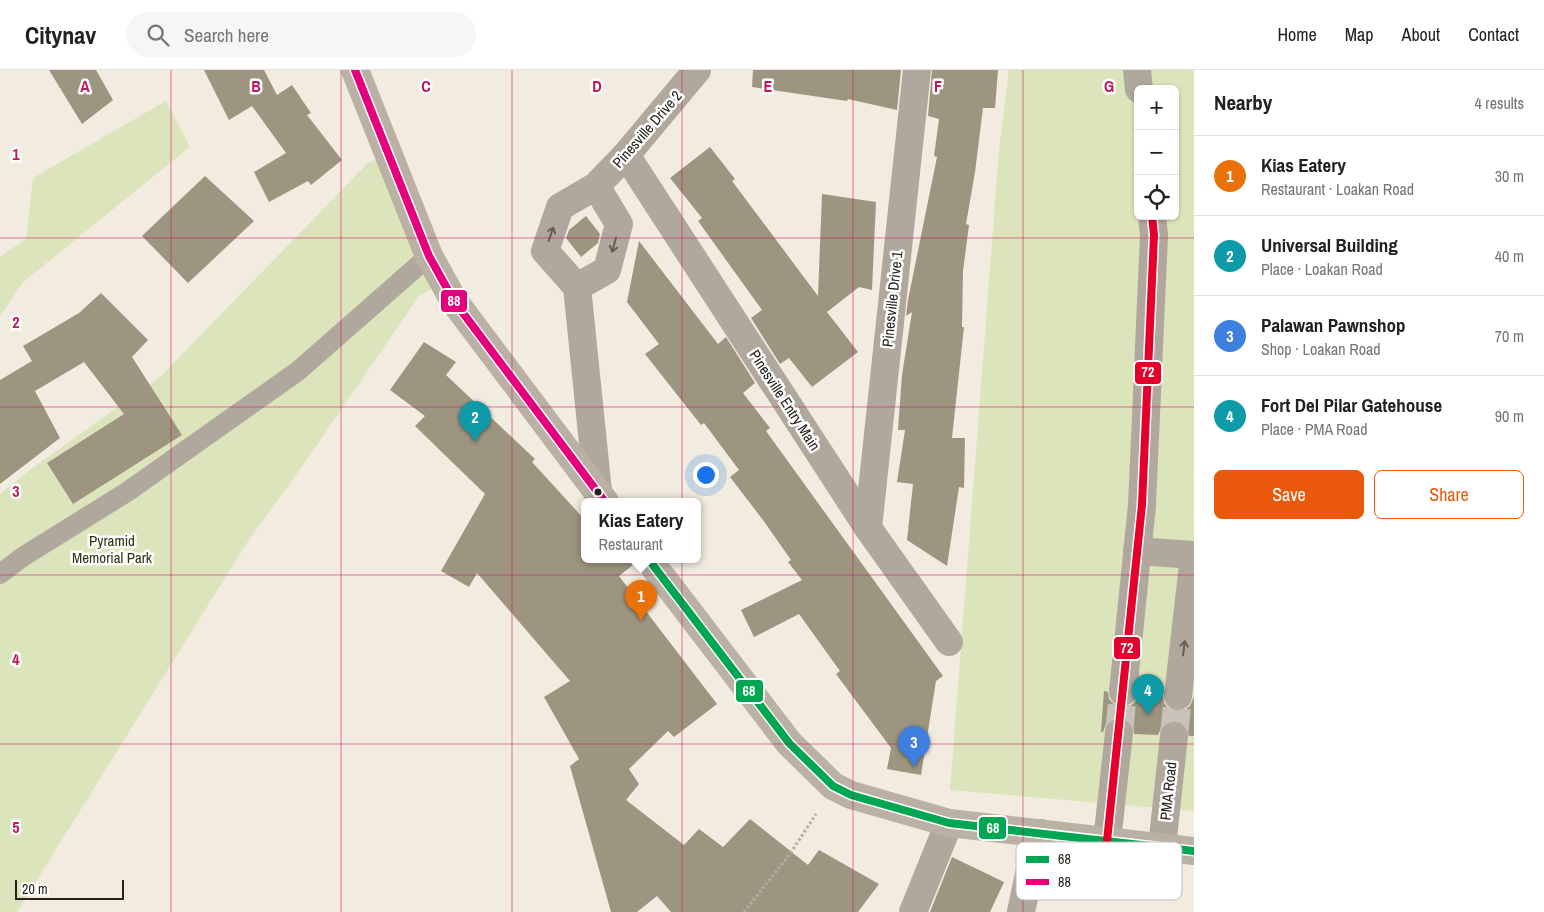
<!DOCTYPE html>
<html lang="en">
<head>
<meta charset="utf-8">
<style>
	:root { --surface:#fff; --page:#f6f6f6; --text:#202124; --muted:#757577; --line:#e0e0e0; --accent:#ea580c }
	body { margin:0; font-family:"Archivo Narrow",sans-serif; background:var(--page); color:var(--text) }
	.controls { position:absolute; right:15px; top:15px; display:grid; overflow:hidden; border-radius:8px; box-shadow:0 1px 4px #0004 }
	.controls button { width:45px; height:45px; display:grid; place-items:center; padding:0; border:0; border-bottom:1px solid var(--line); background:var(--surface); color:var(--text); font:25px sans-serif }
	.scale { position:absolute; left:15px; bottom:12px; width:109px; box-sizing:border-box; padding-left:5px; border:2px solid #26231c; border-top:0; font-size:14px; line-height:18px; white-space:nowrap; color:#26231c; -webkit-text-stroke:4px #fff; paint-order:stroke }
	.you { position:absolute; left:705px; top:404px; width:18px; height:18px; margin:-12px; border:4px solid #fff; border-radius:50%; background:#1a73e8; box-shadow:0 0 0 8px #1a73e833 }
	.badge { display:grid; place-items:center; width:32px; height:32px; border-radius:50%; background:var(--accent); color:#fff; font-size:16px; font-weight:700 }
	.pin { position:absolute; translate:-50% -41px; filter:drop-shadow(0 1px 2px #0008) }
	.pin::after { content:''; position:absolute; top:26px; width:18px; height:15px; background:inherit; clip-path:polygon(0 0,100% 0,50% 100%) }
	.popup { position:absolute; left:581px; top:428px; width:120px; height:65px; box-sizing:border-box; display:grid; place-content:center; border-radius:8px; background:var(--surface); filter:drop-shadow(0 1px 4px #0005); font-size:16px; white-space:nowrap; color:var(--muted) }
	.popup b { font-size:19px; color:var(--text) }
	.popup::after { content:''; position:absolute; left:50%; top:100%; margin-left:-10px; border:10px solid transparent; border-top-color:var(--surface) }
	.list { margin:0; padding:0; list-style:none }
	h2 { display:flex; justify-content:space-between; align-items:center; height:65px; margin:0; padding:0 20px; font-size:21px }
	h2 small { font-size:16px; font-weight:400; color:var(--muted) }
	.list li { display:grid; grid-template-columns:32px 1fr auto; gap:15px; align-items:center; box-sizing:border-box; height:80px; padding:0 20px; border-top:1px solid var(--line) }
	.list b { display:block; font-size:19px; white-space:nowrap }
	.list p { margin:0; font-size:16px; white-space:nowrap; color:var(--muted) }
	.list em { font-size:16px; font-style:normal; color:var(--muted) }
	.actions { display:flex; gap:10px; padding:15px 20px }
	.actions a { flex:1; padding:11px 0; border:1px solid var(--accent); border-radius:8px; text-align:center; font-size:18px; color:var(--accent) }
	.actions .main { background:var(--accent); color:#fff }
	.icon { flex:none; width:28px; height:28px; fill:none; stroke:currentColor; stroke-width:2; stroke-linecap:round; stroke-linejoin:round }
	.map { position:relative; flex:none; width:1194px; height:842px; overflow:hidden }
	header { display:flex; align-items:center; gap:30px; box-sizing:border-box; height:70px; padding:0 25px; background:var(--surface); border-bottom:1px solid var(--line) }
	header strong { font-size:24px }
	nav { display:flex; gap:28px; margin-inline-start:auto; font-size:18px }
	.search { width:350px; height:45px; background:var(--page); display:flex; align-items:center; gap:12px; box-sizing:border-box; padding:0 18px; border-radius:28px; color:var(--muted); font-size:19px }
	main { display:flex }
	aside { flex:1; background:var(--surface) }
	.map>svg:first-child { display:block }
	.green { fill:#dce4bb; fill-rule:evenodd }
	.building { fill:#9e9581 }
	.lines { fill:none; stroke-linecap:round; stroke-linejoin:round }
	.minor-tunnel { stroke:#c8c3b9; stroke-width:28; stroke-dasharray:28 14; stroke-linecap:butt }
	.path { stroke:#b4ada4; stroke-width:3; stroke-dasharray:2.5 2.5; stroke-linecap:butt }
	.service { stroke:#b1a89d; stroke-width:20 }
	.minor { stroke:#b1a89d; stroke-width:28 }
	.secondary { stroke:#bab0a4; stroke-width:28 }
	.bus-1-casing { stroke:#fff; stroke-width:11 }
	.bus-2-casing { stroke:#fff; stroke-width:11 }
	.bus-3-casing { stroke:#fff; stroke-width:11 }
	.bus-1 { stroke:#00a651; stroke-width:8 }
	.bus-2 { stroke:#e5007d; stroke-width:8 }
	.bus-3 { stroke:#e4002b; stroke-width:8 }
	.oneway { stroke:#655f56 }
	.grid { fill:none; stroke:#c2185b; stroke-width:1; stroke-opacity:0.55 }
	.bus-dot { fill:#26231c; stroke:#fff; stroke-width:2 }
	.labels { text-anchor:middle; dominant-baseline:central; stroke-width:5; stroke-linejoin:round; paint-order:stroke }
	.street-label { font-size:15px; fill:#26231c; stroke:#fff }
	.park-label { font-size:15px; fill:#2b3610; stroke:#fff }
	.key { fill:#fff; stroke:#bebdbb; stroke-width:1 }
	.key-label { font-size:14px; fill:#26231c }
	.grid-label { font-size:16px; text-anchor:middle; font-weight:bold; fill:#c2185b; stroke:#fff; stroke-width:5; stroke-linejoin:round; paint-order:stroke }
	.line-badge { stroke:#fff; stroke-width:2 }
	.badge-label { font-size:14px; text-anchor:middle; font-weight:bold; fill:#fff }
</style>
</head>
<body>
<header>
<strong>Citynav</strong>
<div class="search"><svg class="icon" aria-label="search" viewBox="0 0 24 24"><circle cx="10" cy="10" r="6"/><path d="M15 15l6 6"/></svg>Search here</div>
<nav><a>Home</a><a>Map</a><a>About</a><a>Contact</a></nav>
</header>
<main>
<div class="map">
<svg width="1194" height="842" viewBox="0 0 1194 842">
	<rect width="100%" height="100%" fill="#f1ebe0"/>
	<g class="green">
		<path d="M1009,0H1194V741L950,720L999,80ZM1138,19H1175V146H1138Z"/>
		<polygon points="166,31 190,77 23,212 0,246 0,187 26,169 33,108"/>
		<polygon points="377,89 433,218 419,226 301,398 246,474 17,842 0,842 0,424 35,396 160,307 367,94"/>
	</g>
	<g class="building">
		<polygon points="49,0 96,0 113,30 82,54"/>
		<polygon points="204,0 264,0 277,25 292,15 311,43 307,45 342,90 311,115 308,111 269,132 254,102 286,83 252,36 229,50"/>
		<polygon points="753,0 901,0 897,40 848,29 847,31 752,17"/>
		<polygon points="932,0 998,0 995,38 983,38 975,102 966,154 969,155 963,201 962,257 964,257 952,368 965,368 964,418 959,417 947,496 907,470 913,414 897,412 905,360 898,360 902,305 912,242 906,246 908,230 937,87 934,86 939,49 928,46"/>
		<polygon points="710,77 735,109 732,111 818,226 822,124 876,132 872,220 859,217 827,242 858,282 812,317 789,288 780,294 751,248 762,240 698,151 702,148 670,108"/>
		<polygon points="205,106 254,151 188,213 142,166"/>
		<polygon points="586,146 600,164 598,173 581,187 566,168 569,160"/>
		<polygon points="639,171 718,274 726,267 755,313 743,323 770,358 766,361 943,606 936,611 921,705 887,699 891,678 836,604 840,601 799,544 754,567 741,540 802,510 788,492 791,490 763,450 730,407 739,400 704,353 701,355 645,284 659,274 627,232"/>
		<polygon points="101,223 148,270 132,287 182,365 73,434 47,393 124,344 84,292 35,321 60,368 0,414 0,310 32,291 23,276 79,243"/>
		<polygon points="424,272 456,292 446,305 535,389 532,392 585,450 585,490 634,490 634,494 619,506 717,634 674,667 668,661 629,699 639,714 626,730 684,775 699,759 723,777 750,749 808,795 819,780 879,814 858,842 671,842 657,826 637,842 611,842 570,696 579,689 544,627 570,611 477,503 469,517 441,501 485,424 415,356 425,346 390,320"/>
		<polygon points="1104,621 1108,622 1109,629 1114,634 1122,638 1130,636 1135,632 1139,623 1163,625 1164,633 1168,638 1177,642 1185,640 1190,636 1194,627 1194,666 1189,666 1184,654 1175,650 1167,652 1162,656 1158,665 1134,664 1133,656 1129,651 1120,647 1112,649 1106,654 1103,662 1101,662"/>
		<polygon points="952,787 1004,812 990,842 930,842"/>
	</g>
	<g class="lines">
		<g class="minor-tunnel">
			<polyline points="1119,663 1123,622"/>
			<polyline points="1174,666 1178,626"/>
		</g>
		<polyline class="path" points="744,842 790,784 816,744"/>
		<polyline class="service" points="0,504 24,486 127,422 298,301 429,186"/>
		<g class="minor">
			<polyline points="1137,0 1139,19"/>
			<polyline points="626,85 868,458 949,572"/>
			<polyline points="577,217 607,200 619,154 596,116"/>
			<polyline points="598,422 577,217 545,181 560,137 596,116 626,85 697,0"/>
			<polyline points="868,458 917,0"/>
			<polyline points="1137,481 1194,485"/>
			<polyline points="1123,622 1142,435 1154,165 1152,146"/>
			<polyline points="1178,626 1194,486"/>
			<polyline points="1107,771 1119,663"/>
			<polyline points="1162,777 1174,666"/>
			<polyline points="913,842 949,753"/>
			<polyline points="1021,842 1032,790 1041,763"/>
		</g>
		<g class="secondary">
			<polyline points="355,0 429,186 454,231 605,432"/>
			<polyline points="649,490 789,673 833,716 851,725 949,753 1194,781"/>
		</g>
		<defs>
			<polyline id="bus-1" points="649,490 789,673 833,716 851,725 949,753 1194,781"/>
			<polyline id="bus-2" points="355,0 429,186 454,231 605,432"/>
			<polyline id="bus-3" points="1107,771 1142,435 1154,165 1152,146"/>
		</defs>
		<use href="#bus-1" class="bus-1-casing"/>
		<use href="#bus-2" class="bus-2-casing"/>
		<use href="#bus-3" class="bus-3-casing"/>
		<use href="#bus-1" class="bus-1"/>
		<use href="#bus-2" class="bus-2"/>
		<use href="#bus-3" class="bus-3"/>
	</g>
	<defs><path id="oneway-shaft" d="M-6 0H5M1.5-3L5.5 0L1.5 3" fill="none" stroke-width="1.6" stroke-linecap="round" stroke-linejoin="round" transform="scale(1.25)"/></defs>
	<g class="oneway">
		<use href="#oneway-shaft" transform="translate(551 164) rotate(-71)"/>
		<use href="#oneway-shaft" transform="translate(614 175) rotate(105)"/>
		<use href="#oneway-shaft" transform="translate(1184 578) rotate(-83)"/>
	</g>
	<path class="grid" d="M171,0V842M341,0V842M512,0V842M682,0V842M853,0V842M1023,0V842M0,168H1194M0,337H1194M0,505H1194M0,674H1194"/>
	<circle class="bus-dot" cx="598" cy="422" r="4.5"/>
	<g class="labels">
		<g class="street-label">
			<text transform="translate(647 59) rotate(-49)">Pinesville Drive 2</text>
			<text transform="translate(892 229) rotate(-84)">Pinesville Drive 1</text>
			<text transform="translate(785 330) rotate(57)">Pinesville Entry Main</text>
			<text transform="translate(1168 721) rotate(-84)">PMA Road</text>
		</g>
		<g class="park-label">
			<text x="112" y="470">Pyramid<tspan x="112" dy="17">Memorial Park</tspan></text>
		</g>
	</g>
	<rect x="1016" y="772" width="166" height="58" rx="8" class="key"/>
	<rect x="1026" y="786" width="23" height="7" fill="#00a651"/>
	<rect x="1026" y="809" width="23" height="6" fill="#e5007d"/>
	<g class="key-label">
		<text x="1058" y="794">68</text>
		<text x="1058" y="817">88</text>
	</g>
	<g class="grid-label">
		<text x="85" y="22">A</text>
		<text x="256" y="22">B</text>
		<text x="426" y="22">C</text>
		<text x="597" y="22">D</text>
		<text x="768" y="22">E</text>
		<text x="938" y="22">F</text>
		<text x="1109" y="22">G</text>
		<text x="16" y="90">1</text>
		<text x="16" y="258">2</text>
		<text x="16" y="427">3</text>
		<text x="16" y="595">4</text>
		<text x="16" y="763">5</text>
	</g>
	<g class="line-badge">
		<rect x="440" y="219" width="28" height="24" rx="5" fill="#e5007d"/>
		<rect x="1134" y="291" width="28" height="24" rx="5" fill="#e4002b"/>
		<rect x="1113" y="566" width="28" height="24" rx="5" fill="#e4002b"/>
		<rect x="735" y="609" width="29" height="24" rx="5" fill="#00a651"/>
		<rect x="978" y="746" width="29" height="24" rx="5" fill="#00a651"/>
	</g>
	<g class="badge-label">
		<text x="454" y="236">88</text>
		<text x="1148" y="307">72</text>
		<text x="1127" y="583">72</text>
		<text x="749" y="626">68</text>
		<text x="993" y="763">68</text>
	</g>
</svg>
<div class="controls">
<button>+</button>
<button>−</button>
<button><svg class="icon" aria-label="locate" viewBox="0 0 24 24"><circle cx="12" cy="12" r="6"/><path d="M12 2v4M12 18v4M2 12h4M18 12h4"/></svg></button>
</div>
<div class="scale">20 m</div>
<div class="you"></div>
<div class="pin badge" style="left:641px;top:551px;background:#e8710a">1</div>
<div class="popup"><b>Kias Eatery</b>Restaurant</div>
<div class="pin badge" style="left:475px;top:372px;background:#0f9aa8">2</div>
<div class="pin badge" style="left:914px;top:697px;background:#3f7fe0">3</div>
<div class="pin badge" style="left:1148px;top:645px;background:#0f9aa8">4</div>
</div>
<aside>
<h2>Nearby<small>4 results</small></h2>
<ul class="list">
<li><span class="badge" style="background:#e8710a">1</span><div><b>Kias Eatery</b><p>Restaurant · Loakan Road</p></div><em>30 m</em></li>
<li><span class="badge" style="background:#0f9aa8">2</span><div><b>Universal Building</b><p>Place · Loakan Road</p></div><em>40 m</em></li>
<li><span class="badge" style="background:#3f7fe0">3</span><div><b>Palawan Pawnshop</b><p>Shop · Loakan Road</p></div><em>70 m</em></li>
<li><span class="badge" style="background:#0f9aa8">4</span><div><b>Fort Del Pilar Gatehouse</b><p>Place · PMA Road</p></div><em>90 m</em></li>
</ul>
<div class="actions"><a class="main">Save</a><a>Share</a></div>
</aside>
</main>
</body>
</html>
